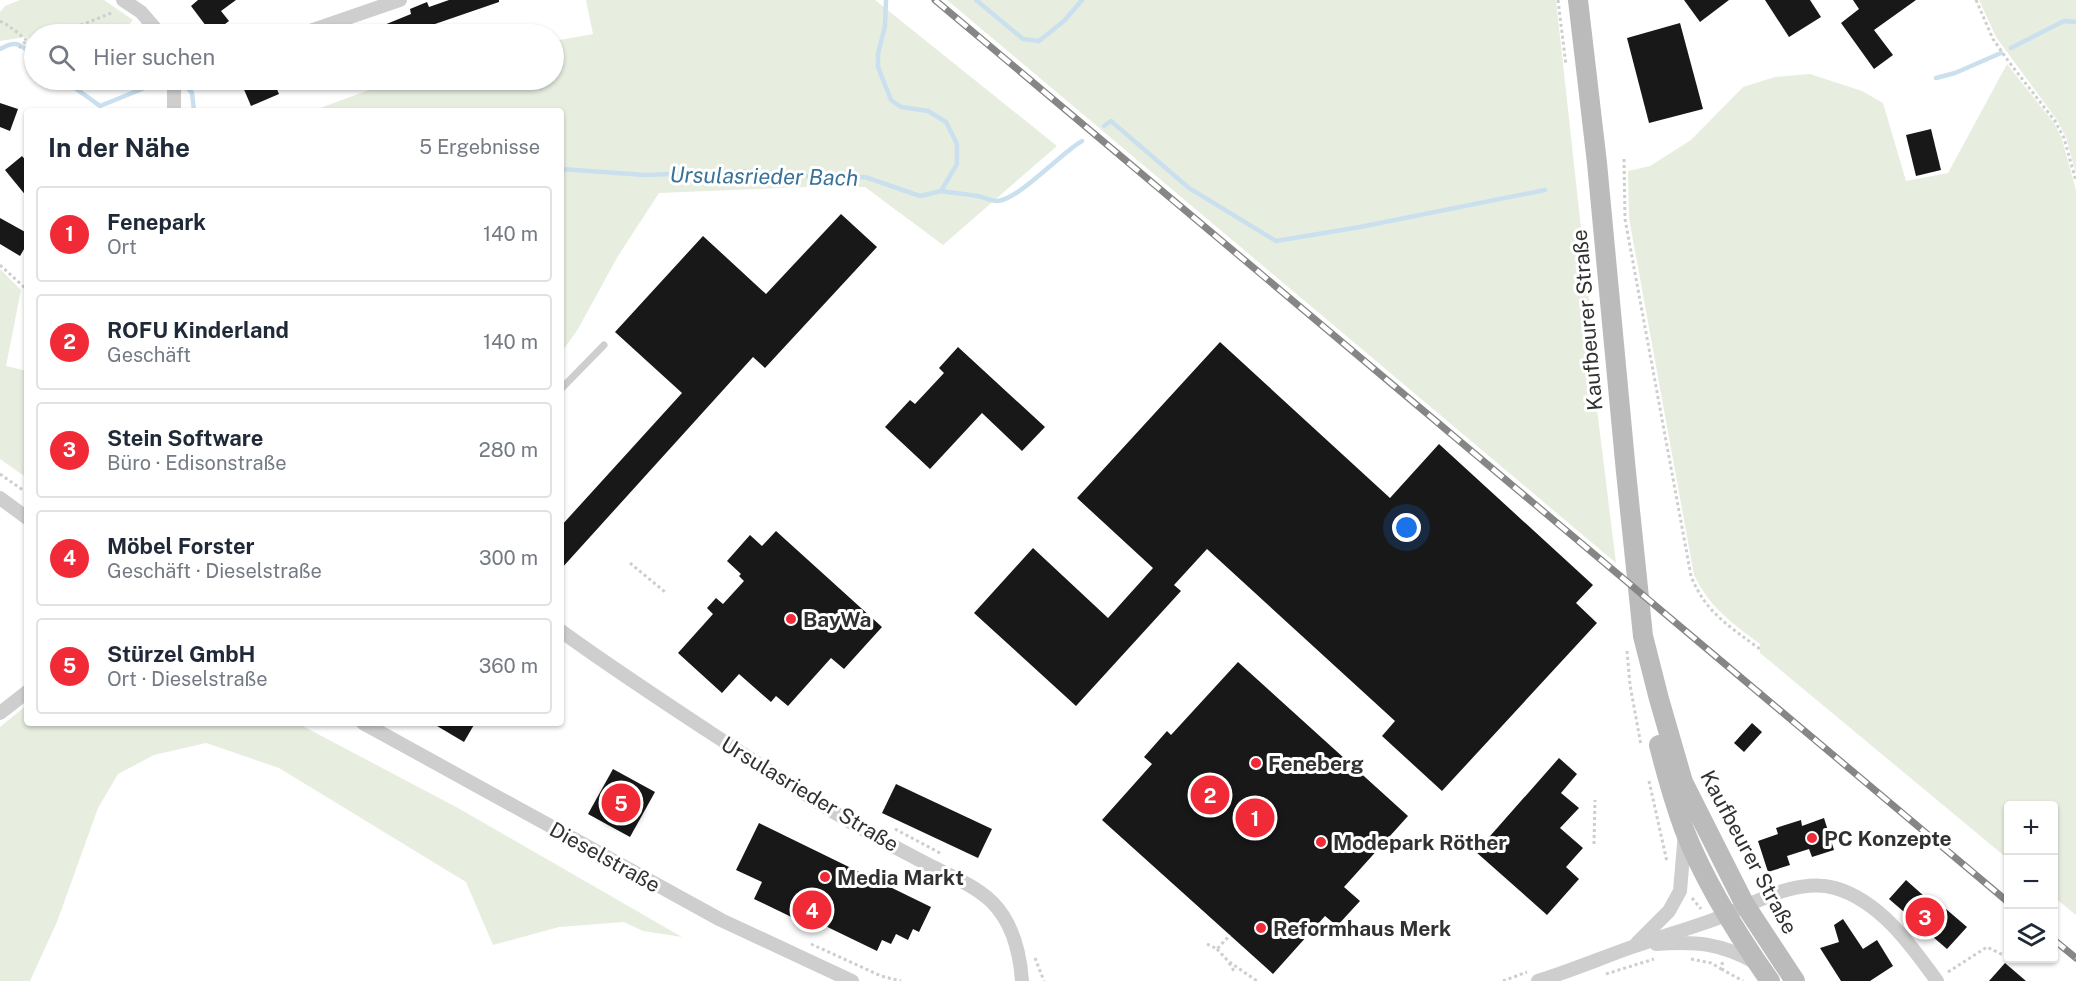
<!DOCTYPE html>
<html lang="de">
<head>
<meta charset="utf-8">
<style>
	:root { --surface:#fff; --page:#f6f6f7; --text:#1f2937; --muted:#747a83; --line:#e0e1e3; --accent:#f02b37 }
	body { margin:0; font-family:"Public Sans",sans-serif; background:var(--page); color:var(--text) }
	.controls { position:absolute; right:18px; bottom:18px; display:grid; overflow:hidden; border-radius:6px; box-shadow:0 2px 4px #0004 }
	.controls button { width:54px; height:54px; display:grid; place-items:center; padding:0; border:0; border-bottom:2px solid var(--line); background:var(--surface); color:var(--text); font:30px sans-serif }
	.you { position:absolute; left:1407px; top:528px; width:21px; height:21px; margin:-15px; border:4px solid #fff; border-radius:50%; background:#1a73e8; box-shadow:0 0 0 9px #1a73e833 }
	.badge { display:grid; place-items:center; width:39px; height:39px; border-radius:50%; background:var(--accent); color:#fff; font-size:20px; font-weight:700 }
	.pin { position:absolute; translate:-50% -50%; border:3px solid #fff; box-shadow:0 2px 6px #0006 }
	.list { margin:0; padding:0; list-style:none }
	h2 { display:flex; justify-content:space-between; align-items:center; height:78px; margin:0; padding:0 24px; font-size:26px }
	h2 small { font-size:20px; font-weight:400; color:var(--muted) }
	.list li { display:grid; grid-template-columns:39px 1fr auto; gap:18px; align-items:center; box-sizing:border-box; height:96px; margin:0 12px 12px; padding:0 12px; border:2px solid var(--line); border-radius:6px }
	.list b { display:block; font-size:22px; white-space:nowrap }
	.list p { margin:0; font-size:20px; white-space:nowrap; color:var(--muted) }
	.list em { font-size:20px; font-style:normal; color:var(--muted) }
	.icon { flex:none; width:33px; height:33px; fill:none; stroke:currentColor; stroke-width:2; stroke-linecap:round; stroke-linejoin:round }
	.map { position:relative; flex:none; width:2076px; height:981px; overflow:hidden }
	.search { position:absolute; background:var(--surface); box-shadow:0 2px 4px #0004; left:24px; top:24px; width:540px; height:66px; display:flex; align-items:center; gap:15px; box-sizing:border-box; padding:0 21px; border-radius:33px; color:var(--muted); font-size:22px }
	.panel { position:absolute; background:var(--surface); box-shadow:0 2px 4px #0004; left:24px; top:108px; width:540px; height:618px; border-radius:6px }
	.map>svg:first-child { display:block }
	.green { fill:#e7eedf }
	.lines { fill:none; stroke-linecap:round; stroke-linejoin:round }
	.stream { stroke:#cae0ef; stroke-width:4.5 }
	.building { fill:#181818 }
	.path { stroke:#cecece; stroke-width:3; stroke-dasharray:3 3; stroke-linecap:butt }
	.lane { stroke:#cecece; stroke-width:7 }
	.street { stroke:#cecece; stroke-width:14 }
	.secondary { stroke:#bbb; stroke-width:20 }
	.rail-casing { stroke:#868686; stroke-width:7 }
	.rail { stroke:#fff; stroke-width:4.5; stroke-dasharray:14; stroke-linecap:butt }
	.poi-dot { fill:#f02b37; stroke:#fff; stroke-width:2 }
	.labels { text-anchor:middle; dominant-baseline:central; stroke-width:6; stroke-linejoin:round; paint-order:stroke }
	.street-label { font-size:21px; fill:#313131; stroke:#fff }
	.poi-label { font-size:21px; font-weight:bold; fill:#313131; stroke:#fff; text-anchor:start }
	.water-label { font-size:22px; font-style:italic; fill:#397299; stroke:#fff }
</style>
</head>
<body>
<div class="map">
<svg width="2076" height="981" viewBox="0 0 2076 981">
	<rect width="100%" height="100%" fill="#fff"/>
	<g class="green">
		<polygon points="20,0 104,0 133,20 120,34 34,34 34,42 26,37 0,41 0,12 5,6"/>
		<polygon points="586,0 875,0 1057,146 943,245 865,187 805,187 659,193 618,256 578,329 561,353 561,111 312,111 396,80 554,80 554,41 593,34"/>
		<polygon points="947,0 1556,0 1593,337 1597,409 1616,563"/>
		<polygon points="1979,0 2076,0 2076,174 2066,137 2057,120 1996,37"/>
		<path d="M2007,64L2054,123L2062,139L2076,190V915L2054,897V806H2008V859L1760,653V644C1732,623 1710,608 1694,575L1629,218L1628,171L1650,166L1691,140L1743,87L1775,77L1810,74L1862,91L1883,103L1906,181L1948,173Z"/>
		<polygon points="0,269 21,290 6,366 27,371 27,478 0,459"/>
		<polygon points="27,705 27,723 297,723 458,808 682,937 643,931 624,922 559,927 493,945 466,882 279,768 206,743 154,755 118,774 98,808 57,922 30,981 0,981 0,727"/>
	</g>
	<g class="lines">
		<g class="stream">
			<polyline points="976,0 1023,39 1039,41 1064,21 1082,0"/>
			<polyline points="2011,48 2064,21 2076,22"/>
			<path d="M0,49C17,39 21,45 34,56"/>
			<polyline points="1936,78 1955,73 2001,53"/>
			<polyline points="64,80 100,106 147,87 187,87 192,93 194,111"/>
			<polyline points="1104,126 1111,121 1189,188 1276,241 1360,227 1545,190"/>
			<polyline points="561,169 645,175 750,171 827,178 865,177 920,196 941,191 957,164 957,144 946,122 928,111 901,107 891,100 878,67 878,54 885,26 886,0"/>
			<path d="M941,191C953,193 966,194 978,196C984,197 991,201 997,201C1017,201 1061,153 1082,141"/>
		</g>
	</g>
	<g class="building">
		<polygon points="198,0 236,0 221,11 229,21 212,34 191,6"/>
		<polygon points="449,0 499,0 499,2 435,24 437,29 422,34 362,34 411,14 410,9 427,2 429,7"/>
		<polygon points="1684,0 1729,0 1700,22"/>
		<polygon points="1765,0 1810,0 1821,17 1789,37"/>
		<polygon points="1853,0 1916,0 1874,30 1893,55 1874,69 1841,23 1859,9"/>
		<polygon points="1680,23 1703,109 1649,123 1627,38"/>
		<polygon points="240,80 273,80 279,94 251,106"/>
		<polygon points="0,103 18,109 10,131 0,127"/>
		<polygon points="1931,129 1941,170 1916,176 1906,135"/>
		<polygon points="22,156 27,162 27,197 5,170"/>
		<polygon points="841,214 877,247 765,368 753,357 561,569 561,526 682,393 615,332 703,236 766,294"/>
		<polygon points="0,218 27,233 27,244 20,256 0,244"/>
		<polygon points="1220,342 1390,498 1439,444 1593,585 1576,603 1597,623 1442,791 1382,736 1395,721 1207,549 1174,585 1181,591 1076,706 974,613 1033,548 1108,618 1153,568 1077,498"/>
		<polygon points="958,347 1045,427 1022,451 982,413 930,469 885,427 910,400 915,404 944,373 939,368"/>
		<polygon points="776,531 882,627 844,669 831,658 788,706 776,696 771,702 739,674 722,693 678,653 713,614 707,608 716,598 723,604 744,581 739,576 741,574 727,561 750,535 762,546"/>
		<polygon points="1238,662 1408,816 1344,887 1360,901 1337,926 1325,916 1273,974 1102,820 1152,764 1144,757 1167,731 1171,735"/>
		<polygon points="432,723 475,723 464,742"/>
		<polygon points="1752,723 1762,732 1744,752 1734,743"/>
		<polygon points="1559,758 1577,774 1561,793 1579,808 1560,828 1583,848 1566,867 1579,879 1547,915 1476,852"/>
		<polygon points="613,769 655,792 630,837 588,814"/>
		<polygon points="896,784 992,829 978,858 882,813"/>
		<polygon points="1824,818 1834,850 1812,857 1809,849 1787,856 1790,865 1768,872 1758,841 1778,834 1776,828 1801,820 1802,826"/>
		<polygon points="759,823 931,907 919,932 913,929 908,940 896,934 891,944 882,940 877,951 815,921 812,927 754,899 762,882 736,870"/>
		<polygon points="1906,880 1943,913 1946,909 1967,927 1947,949 1889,899"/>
		<polygon points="1843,919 1863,949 1877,940 1893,966 1870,981 1841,981 1820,948 1839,942 1834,925"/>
		<polygon points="2005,963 2026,981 1989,981"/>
	</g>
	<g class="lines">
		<g class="path">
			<polyline points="1558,0 1566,65"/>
			<polyline points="1976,0 1993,39 2009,62 2055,121 2064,138 2076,181"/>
			<path d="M0,21C13,27 22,38 34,45"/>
			<polyline points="65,34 71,29 114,12"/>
			<polyline points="19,48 26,41"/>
			<path d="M1624,159L1625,219L1691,576C1705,612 1730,627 1760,649"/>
			<polyline points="0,265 24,287 27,287"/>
			<polyline points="0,474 27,493"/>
			<polyline points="630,563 665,592"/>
			<polyline points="1627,651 1630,685 1641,745"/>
			<polyline points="1649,781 1667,862"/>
			<polyline points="895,829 940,853"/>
			<polyline points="1594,844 1595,800"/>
			<polyline points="1692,898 1701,909"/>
			<polyline points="811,944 881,976 901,981"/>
			<polyline points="1207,944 1217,949 1230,935"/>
			<polyline points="1217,949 1228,961 1257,981"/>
			<polyline points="1035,958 1044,981"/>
			<polyline points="1691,959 1711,963 1723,970"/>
			<polyline points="1722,962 1723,970 1743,981"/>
			<polyline points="1229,963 1234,971"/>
			<polyline points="1948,972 1987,947 2003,955 2008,954"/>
			<polyline points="1606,974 1654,959"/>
			<polyline points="1503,981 1527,972"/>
		</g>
		<polyline class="lane" points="561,389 604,345"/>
		<g class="street">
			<polyline points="123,0 141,12 160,34"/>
			<polyline points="301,34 400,0"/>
			<polyline points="174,80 174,111"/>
			<polyline points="0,498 27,518"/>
			<path d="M561,631C609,666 658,698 708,731C752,760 796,789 842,817C870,834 900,850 929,865C951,876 974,885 992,902C1012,922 1020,953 1022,981"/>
			<polyline points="0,713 27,692"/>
			<polyline points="363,723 721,920 852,981"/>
			<polyline points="1637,943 1669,911 1680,891 1685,832"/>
			<path d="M1656,944C1696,941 1721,943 1756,963"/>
			<path d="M1538,981C1570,971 1601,958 1632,947C1658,938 1684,930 1710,921C1746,908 1795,876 1835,888C1880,901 1911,945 1937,981"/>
		</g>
		<g class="secondary">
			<polyline points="1578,0 1597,163 1626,472 1643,636 1659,699 1683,782 1745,905 1795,981"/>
			<path d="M1659,745C1666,773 1674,801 1684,829C1705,883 1737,934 1770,981"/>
		</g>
		<defs>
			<g id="rail">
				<polyline points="935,0 2008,902"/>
				<polyline points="2054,940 2076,958"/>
			</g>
		</defs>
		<use href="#rail" class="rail-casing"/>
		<use href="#rail" class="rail"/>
	</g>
	<g class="poi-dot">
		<circle cx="791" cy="619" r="6"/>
		<circle cx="1256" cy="763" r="6"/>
		<circle cx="1812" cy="838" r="6"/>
		<circle cx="1321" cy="842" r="6"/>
		<circle cx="825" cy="877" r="6"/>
		<circle cx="1261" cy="928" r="6"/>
	</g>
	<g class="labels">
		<g class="street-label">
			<text transform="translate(1587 320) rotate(-95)">Kaufbeurer Straße</text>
			<text transform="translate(810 794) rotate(31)">Ursulasrieder Straße</text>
			<text transform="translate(1749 852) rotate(62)">Kaufbeurer Straße</text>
			<text transform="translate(605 857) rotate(29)">Dieselstraße</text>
		</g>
		<g class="poi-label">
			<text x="803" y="619">BayWa</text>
			<text x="1268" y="763">Feneberg</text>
			<text x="1824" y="838">PC Konzepte</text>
			<text x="1333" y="842">Modepark Röther</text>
			<text x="837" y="877">Media Markt</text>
			<text x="1273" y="928">Reformhaus Merk</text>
		</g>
		<g class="water-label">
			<text transform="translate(764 176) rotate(1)">Ursulasrieder Bach</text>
		</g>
	</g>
</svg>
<div class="controls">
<button>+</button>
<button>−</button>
<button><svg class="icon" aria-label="layers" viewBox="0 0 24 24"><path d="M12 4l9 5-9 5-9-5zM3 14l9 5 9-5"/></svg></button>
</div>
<div class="you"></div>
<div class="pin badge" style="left:1255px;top:818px">1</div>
<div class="pin badge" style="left:1210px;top:795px">2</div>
<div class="pin badge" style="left:1925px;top:917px">3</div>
<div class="pin badge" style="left:812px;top:910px">4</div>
<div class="pin badge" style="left:621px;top:803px">5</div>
<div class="search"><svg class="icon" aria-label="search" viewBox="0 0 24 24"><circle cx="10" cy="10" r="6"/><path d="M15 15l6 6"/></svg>Hier suchen</div>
<section class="panel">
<h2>In der Nähe<small>5 Ergebnisse</small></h2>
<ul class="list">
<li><span class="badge">1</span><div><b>Fenepark</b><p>Ort</p></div><em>140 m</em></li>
<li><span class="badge">2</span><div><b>ROFU Kinderland</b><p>Geschäft</p></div><em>140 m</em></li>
<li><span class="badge">3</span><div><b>Stein Software</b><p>Büro · Edisonstraße</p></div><em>280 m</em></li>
<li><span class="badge">4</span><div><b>Möbel Forster</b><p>Geschäft · Dieselstraße</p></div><em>300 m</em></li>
<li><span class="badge">5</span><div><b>Stürzel GmbH</b><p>Ort · Dieselstraße</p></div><em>360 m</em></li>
</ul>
</section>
</div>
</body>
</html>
